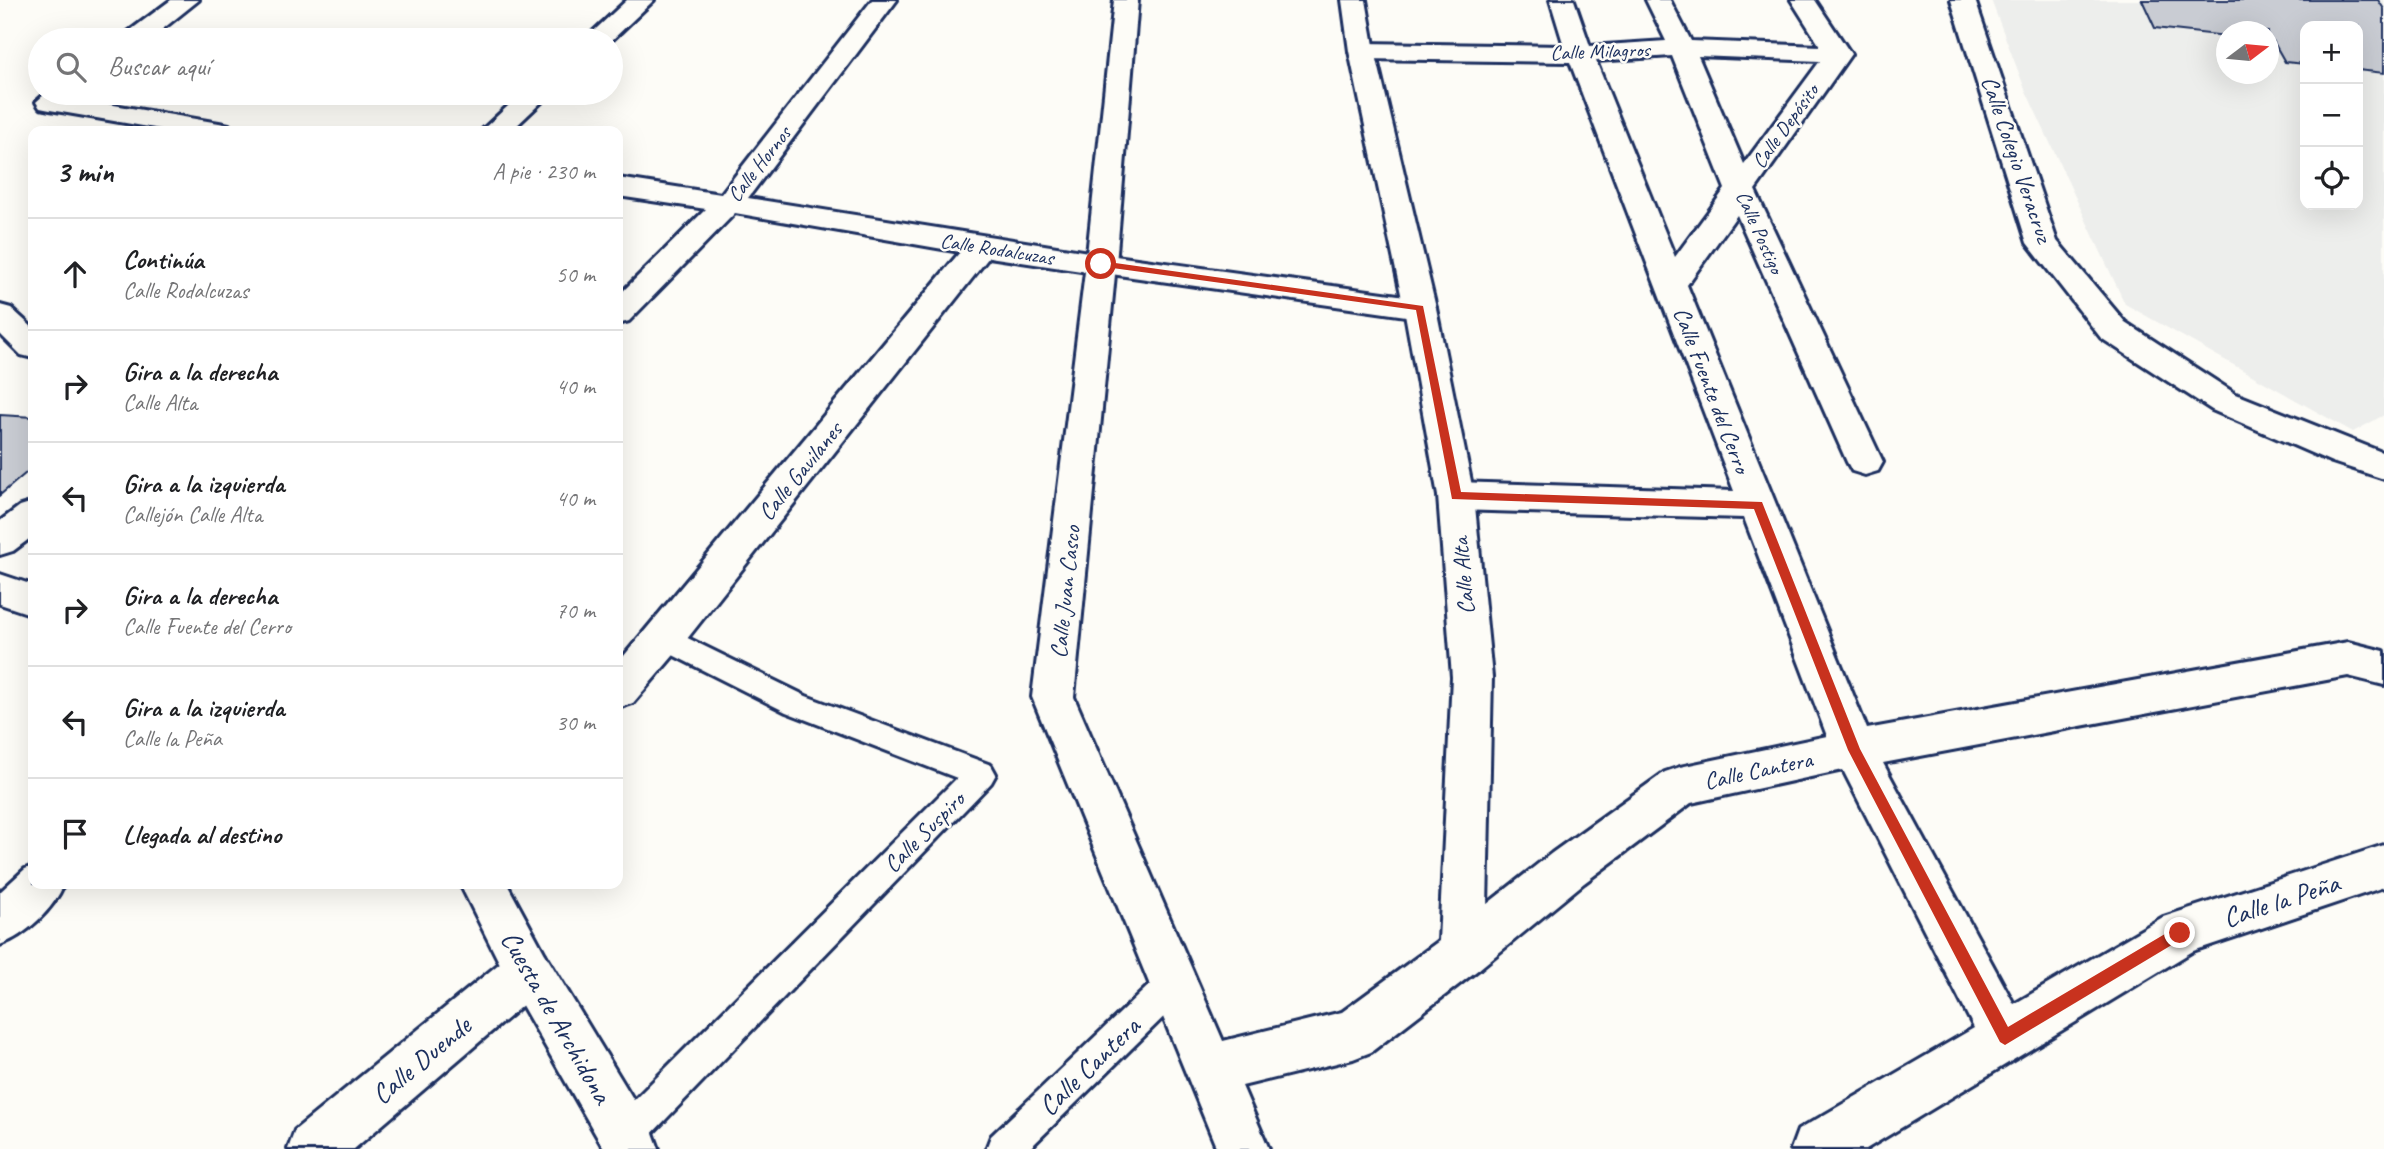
<!DOCTYPE html>
<html lang="es">
<head>
<meta charset="utf-8">
<style>
	:root { --surface:#fff; --page:#f2f2f2; --text:#202124; --muted:#757577; --line:#e0e0e0 }
	body { margin:0; font-family:Caveat,sans-serif; background:var(--page); color:var(--text) }
	.controls { position:absolute; right:21px; top:21px; display:grid; overflow:hidden; border-radius:14px; box-shadow:0 7px 28px #0002 }
	.controls button { width:63px; height:63px; display:grid; place-items:center; padding:0; border:0; border-bottom:2px solid var(--line); background:var(--surface); color:var(--text); font:35px sans-serif }
	.compass { position:absolute; left:2216px; top:21px; width:63px; height:63px; border-radius:50%; background:var(--surface); box-shadow:0 7px 28px #0002; rotate:74deg }
	.stop { position:absolute; width:21px; height:21px; margin:-16px; border:5px solid #c8321e; border-radius:50%; background:#fff }
	.stop.end { background:#c8321e; border-color:#fff; box-shadow:0 2px 7px #0008 }
	.list { margin:0; padding:0; list-style:none }
	h2 { display:flex; justify-content:space-between; align-items:center; height:91px; margin:0; padding:0 28px; font-size:30px }
	h2 small { font-size:23px; font-weight:400; color:var(--muted) }
	.list li { display:grid; grid-template-columns:46px 1fr auto; gap:21px; align-items:center; box-sizing:border-box; height:112px; padding:0 28px; border-top:2px solid var(--line) }
	.list b { display:block; font-size:26px; white-space:nowrap }
	.list p { margin:0; font-size:23px; white-space:nowrap; color:var(--muted) }
	.list em { font-size:23px; font-style:normal; color:var(--muted) }
	.icon { flex:none; width:38px; height:38px; fill:none; stroke:currentColor; stroke-width:2; stroke-linecap:round; stroke-linejoin:round }
	.map { position:relative; flex:none; width:2384px; height:1149px; overflow:hidden }
	.search { position:absolute; background:var(--surface); box-shadow:0 7px 28px #0002; left:28px; top:28px; width:595px; height:77px; display:flex; align-items:center; gap:18px; box-sizing:border-box; padding:0 24px; border-radius:38px; color:var(--muted); font-size:26px }
	.panel { position:absolute; background:var(--surface); box-shadow:0 7px 28px #0002; left:28px; top:126px; width:595px; height:763px; border-radius:14px }
	.map>svg:first-child { display:block }
	.built { fill:#edeeec; fill-rule:evenodd }
	.building { fill:#c9ccd3; stroke:#1b2f5e; stroke-width:2 }
	.lines { fill:none; stroke-linecap:round; stroke-linejoin:round }
	.service-casing { stroke:#1b2f5e; stroke-width:6 }
	.pedestrian-casing { stroke:#1b2f5e; stroke-width:6 }
	.minor-casing { stroke:#1b2f5e; stroke-width:6 }
	.tertiary-casing { stroke:#1b2f5e; stroke-width:6 }
	.service { fill:#fdfcf7; fill-rule:evenodd }
	.pedestrian { fill:#fdfcf7; fill-rule:evenodd }
	.minor { fill:#fdfcf7; fill-rule:evenodd }
	.tertiary { fill:#fdfcf7; fill-rule:evenodd }
	.route { fill:#c8321e }
	.labels { text-anchor:middle; dominant-baseline:central; stroke-width:5; stroke-linejoin:round; paint-order:stroke }
	.far-street-label { font-size:21px; fill:#1b2f5e; stroke:#fdfcf7 }
	.street-label { font-size:24px; fill:#1b2f5e; stroke:#fdfcf7 }
	.near-street-label { font-size:28px; fill:#1b2f5e; stroke:#fdfcf7 }
</style>
</head>
<body>
<div class="map">
<svg width="2384" height="1149" viewBox="0 0 2384 1149">
	<rect width="100%" height="100%" fill="#fdfcf7"/>
	<filter id="ink" filterUnits="userSpaceOnUse"><feTurbulence type="fractalNoise" baseFrequency=".0143" numOctaves="2"/><feDisplacementMap in="SourceGraphic" scale="14" xChannelSelector="R" yChannelSelector="G"/><feConvolveMatrix kernelMatrix="1 2 1 2 8 2 1 2 1" color-interpolation-filters="sRGB"/></filter>
	<g filter="url(#ink)">
		<path class="built" d="M1991,0H2384V415L2353,432L2125,304L2025,89ZM2305,26H2358V205H2305ZM2226,32H2268V74H2226Z"/>
		<g class="building">
			<polygon points="2142,0 2378,0 2384,9 2384,73 2358,70 2358,26 2305,26 2305,64 2285,62 2273,41 2268,40 2268,32 2226,32 2226,36 2155,28"/>
			<polygon points="0,415 33,417 33,467 0,495"/>
		</g>
		<g class="lines">
			<defs>
				<g id="service">
					<polygon points="665,627 806,696 991,765 996,774 991,783 638,1148 612,1148 607,1135 612,1122 957,778 786,712 655,646 651,638 655,630"/>
					<polygon points="1174,968 1186,973 1191,984 1186,995 1029,1149 986,1149 991,1136 1162,973"/>
				</g>
				<g id="pedestrian">
					<polygon points="1101,254 1420,298 1431,301 1436,308 1431,315 1420,318 1090,271 1086,264 1090,257"/>
					<polygon points="0,574 33,585 33,615 0,604"/>
				</g>
				<g id="minor">
					<polygon points="171,0 199,0 149,40 120,40 124,35"/>
					<polygon points="872,0 897,0 748,198 1101,254 1112,257 1116,264 1112,271 1101,274 989,257 679,649 633,703 618,708 618,663 960,252 735,213 629,321 618,324 618,296 706,209 618,196 618,178 721,194"/>
					<path d="M1550,0H1574L1590,46L1666,41L1646,0H1670L1691,41L1820,46L1791,0H1815L1851,54L1755,190L1883,462L1878,471L1865,475L1852,471L1847,462L1737,215L1687,285L1867,729L2348,642L2384,651V685L2348,676L1883,763L2014,1004L2163,917L2384,845V887L2193,951L1866,1149H1791L1798,1130L1974,1028L1843,770L1691,803L1584,883L1479,969L1462,976L1445,969L1438,953L1445,937L1552,853L1665,772L1680,767L1827,736L1744,518L1456,510L1443,506L1438,496L1443,486L1456,482L1734,491L1570,62L1362,59L1353,56L1349,51L1353,46L1362,43L1564,46ZM1672,56L1725,189L1675,257L1596,61ZM1698,56L1820,61L1744,164Z"/>
					<polygon points="1951,0 1975,0 2057,241 2125,322 2236,394 2384,453 2384,479 2332,462 2212,410 2101,338 2027,243"/>
					<polygon points="46,93 76,93 73,98 219,123 229,125 233,131 172,131 50,110 40,108 36,102"/>
					<path d="M33,866V884H64C53,910 26,935 0,945V892L25,869Z"/>
					<polygon points="528,947 545,954 552,970 545,986 354,1149 288,1149 295,1130 511,954"/>
				</g>
				<g id="tertiary">
					<polygon points="627,0 654,0 611,41 584,40"/>
					<polygon points="1114,0 1138,0 1116,264 1074,697 1223,1041 1342,1012 1439,941 1452,677 1438,496 1404,308 1349,51 1342,0 1366,0 1375,51 1436,308 1474,496 1492,677 1486,953 1479,969 1371,1052 1353,1059 1242,1086 1269,1149 1217,1149 1032,697 1086,264"/>
					<polygon points="522,93 551,93 511,131 481,131"/>
					<polygon points="0,305 11,308 33,328 33,358 21,355 0,334"/>
					<polygon points="33,502 33,536 13,551 0,555 0,521 20,506"/>
					<polygon points="460,884 507,884 545,954 652,1130 659,1149 604,1149 511,986"/>
				</g>
			</defs>
			<use href="#service" class="service-casing"/>
			<use href="#pedestrian" class="pedestrian-casing"/>
			<use href="#minor" class="minor-casing"/>
			<use href="#tertiary" class="tertiary-casing"/>
			<use href="#service" class="service"/>
			<use href="#pedestrian" class="pedestrian"/>
			<use href="#minor" class="minor"/>
			<use href="#tertiary" class="tertiary"/>
		</g>
	</g>
	<polygon class="route" points="1101,261 1423,306 1461,492 1762,502 1860,749 2008,1027 2175,928 2185,928 2185,937 2005,1045 2000,1042 1848,750 1754,509 1452,499 1416,310 1098,266 1098,262"/>
	<g class="labels">
		<g class="far-street-label">
			<text transform="translate(1600 51) rotate(-2)">Calle Milagros</text>
			<text transform="translate(1785 126) rotate(-54)">Calle Depósito</text>
			<text transform="translate(759 164) rotate(-52)">Calle Hornos</text>
			<text transform="translate(1760 232) rotate(66)">Calle Postigo</text>
			<text transform="translate(997 249) rotate(9)">Calle Rodalcuzas</text>
		</g>
		<g class="street-label">
			<text transform="translate(2017 159) rotate(71)">Calle Colegio Veracruz</text>
			<text transform="translate(1712 390) rotate(69)">Calle Fuente del Cerro</text>
			<text transform="translate(800 471) rotate(-51)">Calle Gavilanes</text>
			<text transform="translate(1463 576) rotate(-95)">Calle Alta</text>
			<text transform="translate(1065 592) rotate(-84)">Calle Juan Casco</text>
			<text transform="translate(1758 770) rotate(-12)">Calle Cantera</text>
			<text transform="translate(924 832) rotate(-45)">Calle Suspiro</text>
		</g>
		<g class="near-street-label">
			<text transform="translate(2281 900) rotate(-18)">Calle la Peña</text>
			<text transform="translate(557 1017) rotate(60)">Cuesta de Archidona</text>
			<text transform="translate(421 1060) rotate(-40)">Calle Duende</text>
			<text transform="translate(1089 1066) rotate(-44)">Calle Cantera</text>
		</g>
	</g>
</svg>
<div class="controls">
<button>+</button>
<button>−</button>
<button><svg class="icon" aria-label="locate" viewBox="0 0 24 24"><circle cx="12" cy="12" r="6"/><path d="M12 2v4M12 18v4M2 12h4M18 12h4"/></svg></button>
</div>
<svg class="compass" viewBox="-18 -18 36 36"><path d="M0-13l5 13h-10z" fill="#e53935"/><path d="M0 13l5-13h-10z" fill="#757577"/></svg>
<div class="stop" style="left:1101px;top:264px"></div>
<div class="stop end" style="left:2180px;top:933px"></div>
<div class="search"><svg class="icon" aria-label="search" viewBox="0 0 24 24"><circle cx="10" cy="10" r="6"/><path d="M15 15l6 6"/></svg>Buscar aquí</div>
<section class="panel">
<h2>3 min<small>A pie · 230 m</small></h2>
<ul class="list">
<li><svg class="icon" aria-label="ahead" viewBox="0 0 24 24"><path d="M12 20V5M6 11l6-6 6 6"/></svg><div><b>Continúa</b><p>Calle Rodalcuzas</p></div><em>50 m</em></li>
<li><svg class="icon" aria-label="right" viewBox="0 0 24 24"><path d="M7 20v-9h11M14 6l5 5-5 5"/></svg><div><b>Gira a la derecha</b><p>Calle Alta</p></div><em>40 m</em></li>
<li><svg class="icon" aria-label="left" viewBox="0 0 24 24"><path d="M17 20v-9H6M10 6l-5 5 5 5"/></svg><div><b>Gira a la izquierda</b><p>Callejón Calle Alta</p></div><em>40 m</em></li>
<li><svg class="icon" aria-label="right" viewBox="0 0 24 24"><path d="M7 20v-9h11M14 6l5 5-5 5"/></svg><div><b>Gira a la derecha</b><p>Calle Fuente del Cerro</p></div><em>70 m</em></li>
<li><svg class="icon" aria-label="left" viewBox="0 0 24 24"><path d="M17 20v-9H6M10 6l-5 5 5 5"/></svg><div><b>Gira a la izquierda</b><p>Calle la Peña</p></div><em>30 m</em></li>
<li><svg class="icon" aria-label="arrive" viewBox="0 0 24 24"><path d="M6 21V4h12l-3 4 3 4H6"/></svg><div><b>Llegada al destino</b></div></li>
</ul>
</section>
</div>
</body>
</html>
